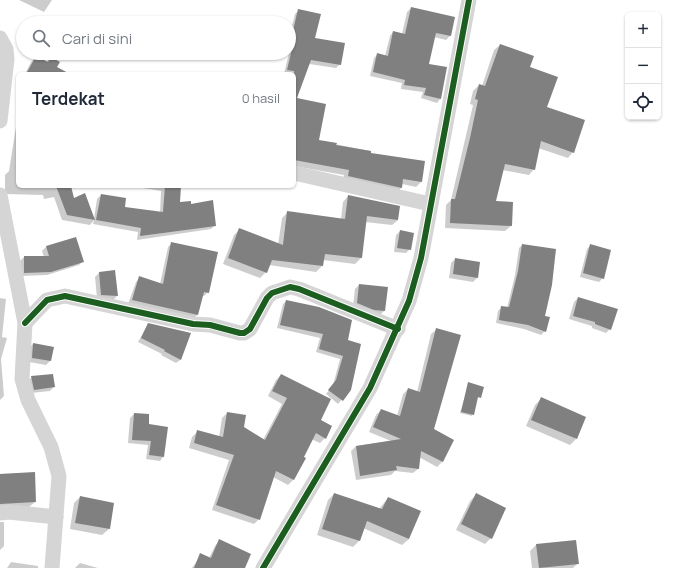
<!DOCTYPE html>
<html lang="id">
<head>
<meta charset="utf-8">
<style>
	:root { --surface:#fff; --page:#f2f2f3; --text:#1f2937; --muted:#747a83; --line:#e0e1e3 }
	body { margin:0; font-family:Manrope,sans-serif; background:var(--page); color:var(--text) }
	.controls { position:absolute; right:12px; top:12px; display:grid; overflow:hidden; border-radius:6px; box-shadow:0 1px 3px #0004 }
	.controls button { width:36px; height:36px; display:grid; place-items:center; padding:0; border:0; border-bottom:1px solid var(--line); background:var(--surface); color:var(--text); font:20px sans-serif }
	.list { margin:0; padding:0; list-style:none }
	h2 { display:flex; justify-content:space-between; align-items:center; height:52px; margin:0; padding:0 16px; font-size:17px }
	h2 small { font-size:13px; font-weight:400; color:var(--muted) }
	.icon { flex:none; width:22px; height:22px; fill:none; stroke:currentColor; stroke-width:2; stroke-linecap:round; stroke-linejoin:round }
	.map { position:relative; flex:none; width:673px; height:568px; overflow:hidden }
	.search { position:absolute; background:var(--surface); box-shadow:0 1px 3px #0004; left:16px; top:16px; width:280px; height:44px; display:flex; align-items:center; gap:10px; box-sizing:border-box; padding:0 14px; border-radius:22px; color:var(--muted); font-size:15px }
	.panel { position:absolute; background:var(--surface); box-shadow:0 1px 3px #0004; left:16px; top:72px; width:280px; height:116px; border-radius:6px }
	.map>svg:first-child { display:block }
	.shadow { fill:#0003 }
	.building { fill:#808080 }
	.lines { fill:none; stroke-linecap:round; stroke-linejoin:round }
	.street { stroke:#d5d5d5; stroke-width:15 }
	.cycleway-casing { stroke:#fff; stroke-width:8 }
	.cycleway { stroke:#1b5e20; stroke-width:6 }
</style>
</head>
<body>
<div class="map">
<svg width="673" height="568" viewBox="0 0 673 568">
	<rect width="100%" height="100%" fill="#fff"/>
	<g class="shadow">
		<polygon points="19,0 52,0 44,12"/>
		<polygon points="411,8 454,18 450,36 446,40 434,37 428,65 446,68 440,99 437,103 421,98 423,92 401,89 402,83 370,76 374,58 378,54 385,56 390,36 393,32 402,34 407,12"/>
		<polygon points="299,10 314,39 340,64 336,68 309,64 296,99 294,120 294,74 284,74 289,53 289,38 295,14"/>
		<polygon points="500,45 529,68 546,108 573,152 568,158 538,148 534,169 529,175 502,170 494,202 511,226 505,231 445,228 446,205 451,200 464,144 473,105 470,104 473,91 479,85 482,86 494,50"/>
		<polygon points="36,57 46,62 51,58 52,74 25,74 31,62"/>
		<polygon points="18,114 18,186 70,186 73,199 94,219 97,199 101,195 123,208 160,213 161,191 131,186 180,186 179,203 190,205 215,225 211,229 137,240 138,232 93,224 94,220 90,225 62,220 54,197 44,199 43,195 5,194 5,175 9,171"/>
		<polygon points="294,136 370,151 370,154 421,182 416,187 402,184 401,188 396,193 343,181 344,175 294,166"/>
		<polygon points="348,196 398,220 392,225 365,222 361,258 355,264 323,260 322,266 316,272 269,265 266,272 260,278 223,264 234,235 240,229 278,245 282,218 288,212 341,219 343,202"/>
		<polygon points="400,231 410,249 406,253 394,252 396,235"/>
		<polygon points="75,238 83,261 79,265 47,275 21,276 20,261 24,257 44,257 42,251 46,247"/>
		<polygon points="172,243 208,292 204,296 202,296 197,315 193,319 128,304 136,282 140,278 160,284 168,247"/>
		<polygon points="522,245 543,317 545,331 541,335 524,329 496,323 498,311 502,307 507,308 515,275 519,248"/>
		<polygon points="591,245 603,278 599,282 580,277 587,249"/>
		<polygon points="455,259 479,263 477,278 473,282 449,278 451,263"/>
		<polygon points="99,273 117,296 113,300 97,298 95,277"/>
		<polygon points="359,285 384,311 380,315 353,307 355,289"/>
		<polygon points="0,298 6,299 2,337 7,338 1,359 4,396 0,400"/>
		<polygon points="578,298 610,329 606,333 592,328 592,326 569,319 574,302"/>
		<polygon points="286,301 347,340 350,390 338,404 326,394 333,385 340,359 316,352 320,338 277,328 283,304"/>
		<polygon points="148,324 190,334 180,360 176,363 161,355 162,354 138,342"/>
		<polygon points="436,330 432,430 453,441 442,462 437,467 419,457 418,469 413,473 395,471 391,475 356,480 351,451 356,446 391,441 369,432 376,415 381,410 397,416 403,394 408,389 417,392 431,334"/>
		<polygon points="33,344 52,347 50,361 46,365 29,362 29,348"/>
		<polygon points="281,375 319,421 325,438 320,443 311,439 302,457 305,458 293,480 288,485 273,477 259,519 254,524 212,510 229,460 189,448 192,437 198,431 219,437 222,418 227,413 243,428 263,440 282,404 268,396 276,380"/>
		<polygon points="32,377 54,387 50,391 31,393 28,381"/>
		<polygon points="469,383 480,397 477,398 472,416 460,413"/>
		<polygon points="541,399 576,439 570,445 526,426 535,405"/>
		<polygon points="134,414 148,425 163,457 160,461 146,459 148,445 128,443 130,418"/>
		<polygon points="34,473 35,502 29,507 0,509 0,474"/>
		<polygon points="334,494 379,509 388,498 409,539 402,545 363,528 359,541 353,547 317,535 328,500"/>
		<polygon points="476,495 491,538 485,544 456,530 470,501"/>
		<polygon points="80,497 113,503 109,529 102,535 70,529 74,503"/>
		<polygon points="0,522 4,522 4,546 0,550"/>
		<polygon points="219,541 243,568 192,568 201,555 209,558 215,546"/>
		<polygon points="536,545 578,563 573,568 532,568 530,551"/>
		<polygon points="11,562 38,566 38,568 7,568"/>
		<polygon points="80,563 98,568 75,568"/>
	</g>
	<g class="building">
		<polygon points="411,7 455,17 451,36 436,33 429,64 447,67 441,99 424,95 426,88 404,85 405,80 373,72 377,53 388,56 393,31 405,34"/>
		<polygon points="298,9 321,14 315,38 345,43 341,65 311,60 297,98 326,104 319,140 337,143 336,145 371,151 371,153 425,161 422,182 403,179 402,188 348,176 349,170 294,160 294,71 287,70 292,49 289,48"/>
		<polygon points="500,44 534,56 530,67 558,77 547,107 585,120 574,153 541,141 535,170 505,164 496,201 513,202 512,226 450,223 451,199 455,199 470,138 478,100 475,99 479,84 485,86"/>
		<polygon points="36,56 48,62 51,57 60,62 57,67 70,74 26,74"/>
		<polygon points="56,186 71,186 74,198 85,193 95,220 67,215"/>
		<polygon points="165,186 181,186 180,202 191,201 191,204 213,200 216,226 140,236 141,228 96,220 101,194 126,198 125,207 163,212"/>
		<polygon points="348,195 400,206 398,220 367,216 362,258 325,254 323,266 272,260 267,273 228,258 239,228 283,245 287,211 345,219"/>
		<polygon points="400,230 414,233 411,250 397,248"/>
		<polygon points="76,237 84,262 51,272 24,273 24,256 49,256 46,246"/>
		<polygon points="171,242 218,252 209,293 204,292 198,315 132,300 139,276 163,284"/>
		<polygon points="522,244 556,249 552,285 545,316 550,317 546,332 528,325 499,320 501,306 509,307 518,271"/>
		<polygon points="590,244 611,250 604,279 583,273"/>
		<polygon points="455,258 480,262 478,278 453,274"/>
		<polygon points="115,270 118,296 101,295 99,272"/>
		<polygon points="359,284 388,287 385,311 374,310 357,303"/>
		<polygon points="578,297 618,309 611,330 595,324 595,322 573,316"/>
		<polygon points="286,300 319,307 352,320 348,340 361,344 351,390 343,401 328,390 336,380 343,356 319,349 323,334 280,325"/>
		<polygon points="148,323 191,333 181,360 164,351 165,350 141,338"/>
		<polygon points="436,328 461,335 434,429 454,440 443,462 421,451 419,469 396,466 397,470 360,476 356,446 401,439 373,427 381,409 400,416 408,388 420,392"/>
		<polygon points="33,343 54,347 51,361 32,358"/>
		<polygon points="53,374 55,387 34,390 31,376"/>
		<polygon points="281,374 331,399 321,420 332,426 326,439 316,433 304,457 306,458 294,480 276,471 260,520 216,505 234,455 194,443 197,430 223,437 227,412 246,415 244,427 265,440 287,398 272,391"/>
		<polygon points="468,382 484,387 481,398 478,397 474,415 461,412"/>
		<polygon points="541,397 586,417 577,439 531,420"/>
		<polygon points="134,413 149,414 149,424 168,427 164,457 149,455 151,441 132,440"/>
		<polygon points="35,472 36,502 0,504 0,474"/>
		<polygon points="334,493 382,509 388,497 421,511 409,539 367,521 360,541 322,529"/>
		<polygon points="476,493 506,508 492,539 461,524"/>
		<polygon points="80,496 114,503 110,529 75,523"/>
		<polygon points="219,539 251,554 245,568 194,568 200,553 211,558"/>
		<polygon points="576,540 579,564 539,568 536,544"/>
	</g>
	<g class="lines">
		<g class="street">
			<polyline points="0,38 6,49 7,59 0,121"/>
			<polyline points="294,173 430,204"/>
			<polyline points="0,195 25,323 22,379 28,400 51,447 59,476 52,568"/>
			<polyline points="25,323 47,300 65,296 193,324 210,325 240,333 244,333 250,329 267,298 272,293 290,287 299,289 398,329"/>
			<polyline points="0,513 9,512 56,517"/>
			<polyline points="263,568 370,388 409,301 421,258 469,0"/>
		</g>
		<defs>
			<g id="cycleway">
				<polyline points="25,323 47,300 65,296 193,324 210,325 240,333 244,333 250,329 267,298 272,293 290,287 299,289 398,329"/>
				<polyline points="263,568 370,388 409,301 421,258 469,0"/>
			</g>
		</defs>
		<use href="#cycleway" class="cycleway-casing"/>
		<use href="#cycleway" class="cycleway"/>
	</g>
</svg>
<div class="controls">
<button>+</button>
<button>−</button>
<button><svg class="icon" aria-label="locate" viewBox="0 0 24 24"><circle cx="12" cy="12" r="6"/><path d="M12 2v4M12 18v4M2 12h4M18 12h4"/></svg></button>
</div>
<div class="search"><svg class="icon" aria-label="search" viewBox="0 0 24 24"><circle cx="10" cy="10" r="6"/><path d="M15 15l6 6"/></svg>Cari di sini</div>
<section class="panel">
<h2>Terdekat<small>0 hasil</small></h2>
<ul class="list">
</ul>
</section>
</div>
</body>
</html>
